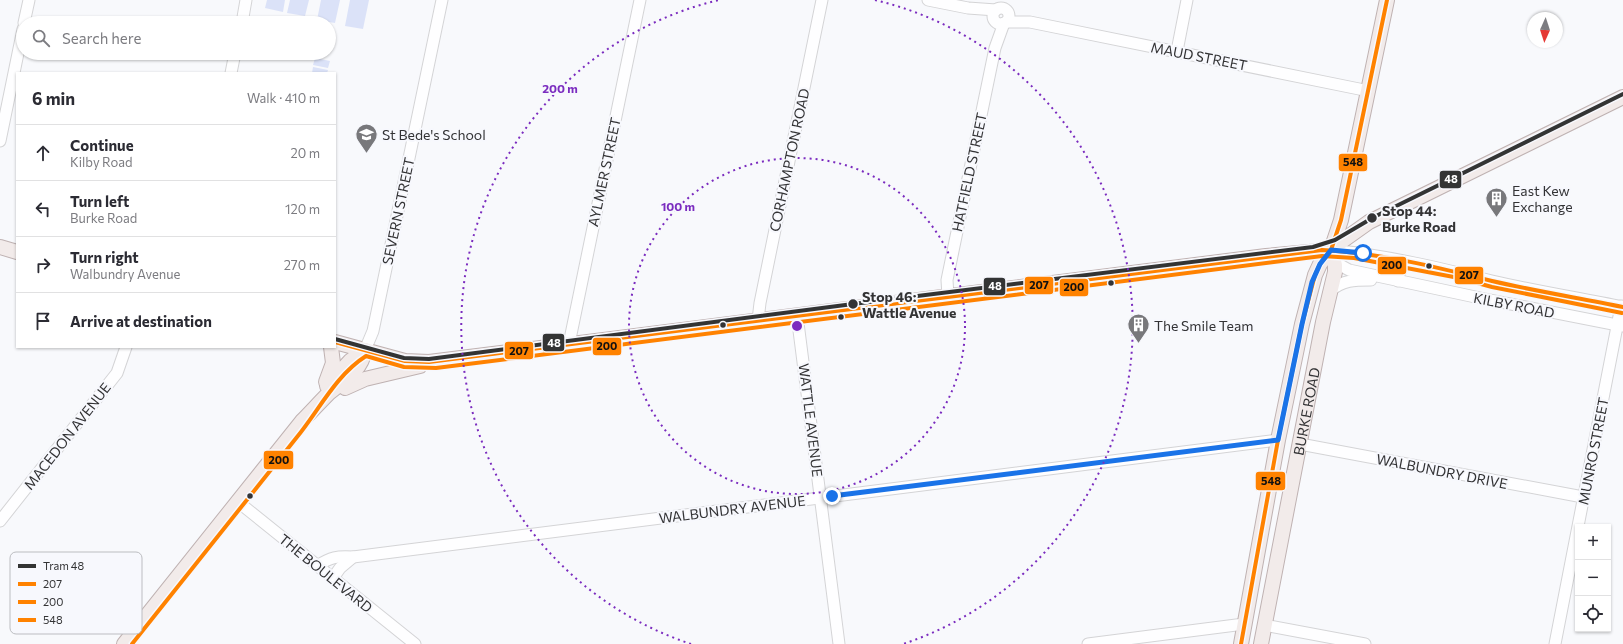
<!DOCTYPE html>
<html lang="en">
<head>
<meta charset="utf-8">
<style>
	:root { --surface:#fff; --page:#f7f7f7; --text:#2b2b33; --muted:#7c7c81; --line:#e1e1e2 }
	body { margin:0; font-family:Commissioner,sans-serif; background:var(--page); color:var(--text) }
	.controls { position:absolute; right:12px; bottom:12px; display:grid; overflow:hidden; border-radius:0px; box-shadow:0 1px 3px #0004 }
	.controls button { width:36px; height:36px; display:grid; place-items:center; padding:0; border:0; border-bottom:1px solid var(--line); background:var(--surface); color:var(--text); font:20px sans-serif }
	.compass { position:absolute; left:1527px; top:12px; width:36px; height:36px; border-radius:50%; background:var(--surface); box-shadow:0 1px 3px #0004; rotate:183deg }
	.stop { position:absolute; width:12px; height:12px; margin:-9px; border:3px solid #1a73e8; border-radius:50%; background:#fff }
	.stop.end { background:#1a73e8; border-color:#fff; box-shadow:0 1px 4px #0008 }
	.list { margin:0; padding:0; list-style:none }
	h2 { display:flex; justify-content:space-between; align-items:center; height:52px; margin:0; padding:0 16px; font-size:17px }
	h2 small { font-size:13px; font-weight:400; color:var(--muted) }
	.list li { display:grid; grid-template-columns:26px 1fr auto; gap:12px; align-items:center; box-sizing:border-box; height:56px; padding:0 16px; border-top:1px solid var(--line) }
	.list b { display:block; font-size:15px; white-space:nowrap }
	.list p { margin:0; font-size:13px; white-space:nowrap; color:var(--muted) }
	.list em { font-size:13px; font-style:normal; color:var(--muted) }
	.icon { flex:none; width:22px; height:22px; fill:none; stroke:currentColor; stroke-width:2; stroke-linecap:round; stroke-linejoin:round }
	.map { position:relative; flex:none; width:1623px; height:644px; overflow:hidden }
	.search { position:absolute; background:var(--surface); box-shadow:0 1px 3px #0004; left:16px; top:16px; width:320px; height:44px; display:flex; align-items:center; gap:10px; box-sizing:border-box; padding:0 14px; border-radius:22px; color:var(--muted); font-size:15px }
	.panel { position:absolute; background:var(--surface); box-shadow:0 1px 3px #0004; left:16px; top:72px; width:320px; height:276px; border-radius:0px }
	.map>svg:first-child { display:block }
	.green { fill:#dbe2f8 }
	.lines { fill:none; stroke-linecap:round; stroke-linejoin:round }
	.minor-casing { stroke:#d4d4d6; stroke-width:13 }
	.major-casing { stroke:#bfb2b2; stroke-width:16 }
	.minor { stroke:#fefeff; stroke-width:11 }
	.major { stroke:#f2ebea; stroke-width:14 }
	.bus-1-casing { stroke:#f7f8fd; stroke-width:7 }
	.bus-2-casing { stroke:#f7f8fd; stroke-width:7 }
	.bus-3-casing { stroke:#f7f8fd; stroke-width:7 }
	.bus-1 { stroke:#ff8200; stroke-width:4 }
	.bus-2 { stroke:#ff8200; stroke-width:4 }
	.bus-3 { stroke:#ff8200; stroke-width:4 }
	.tram-1-casing { stroke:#f7f8fd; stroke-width:7 }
	.tram-1 { stroke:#333434; stroke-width:4 }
	.route { stroke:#1a73e8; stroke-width:5 }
	.ring { fill:none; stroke:#7b2cbf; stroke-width:2; stroke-dasharray:2 4 }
	.stop-dot { fill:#333335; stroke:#f7f8fd; stroke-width:1.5 }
	.labels { text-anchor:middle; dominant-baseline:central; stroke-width:4; stroke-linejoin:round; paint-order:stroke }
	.street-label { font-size:14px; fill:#333335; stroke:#f7f8fd }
	.poi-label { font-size:14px; fill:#333335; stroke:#f7f8fd; text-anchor:start }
	.stop-label { font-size:14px; font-weight:bold; fill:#333335; stroke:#f7f8fd; text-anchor:start }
	.key { fill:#f7f8fd; stroke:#bcbdc1; stroke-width:1 }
	.key-label { font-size:11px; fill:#333335 }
	.centre { fill:#7b2cbf; stroke:#f7f8fd; stroke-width:2 }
	.ring-label { font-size:12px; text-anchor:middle; font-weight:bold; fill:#7b2cbf; stroke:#f7f8fd; stroke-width:4; stroke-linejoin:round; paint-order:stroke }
	.line-badge { stroke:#f7f8fd; stroke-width:1.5 }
	.badge-label { font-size:11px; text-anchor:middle; font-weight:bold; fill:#fff }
	.pale-badge-label { font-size:11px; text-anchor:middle; font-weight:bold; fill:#111 }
</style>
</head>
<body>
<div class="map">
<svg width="1623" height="644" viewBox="0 0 1623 644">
	<rect width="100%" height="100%" fill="#f8f9fc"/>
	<g class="green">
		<polygon points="267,0 285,0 283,12 265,8"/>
		<polygon points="290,0 309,0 305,16 287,13"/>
		<polygon points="321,0 340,0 335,23 317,20"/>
		<polygon points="350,0 369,0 363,29 345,26"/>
		<polygon points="315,58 330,61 328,68 313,65"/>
		<polygon points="313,67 328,70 327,73 312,73"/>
	</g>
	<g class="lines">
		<defs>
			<g id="minor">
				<polyline points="928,0 968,8 996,10"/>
				<circle cx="1001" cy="16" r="8"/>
				<polyline points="1006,22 1030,22 1369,91"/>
				<polyline points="24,23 29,0"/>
				<polyline points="242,23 246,0"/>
				<polyline points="1177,51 1187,0"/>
				<polyline points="231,73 235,53"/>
				<polyline points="0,141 23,29"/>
				<path d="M1331,250C1385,255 1439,268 1492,281C1535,291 1579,298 1623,307"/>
				<polyline points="1334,255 1340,265 1349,270 1480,298 1623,326"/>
				<polyline points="1398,281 1401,261"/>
				<path d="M1330,291C1343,280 1354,280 1371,280"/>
				<polyline points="948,296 947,280 995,48 1004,23"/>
				<polyline points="797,315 839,644"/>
				<polyline points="758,320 760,303 822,0"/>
				<polyline points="569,344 640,0"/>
				<polyline points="365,350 373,331 442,0"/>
				<polyline points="1300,444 1583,497"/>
				<polyline points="237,501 415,644"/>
				<polyline points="0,521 117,373 126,347"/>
				<path d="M317,566C331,557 337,556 353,557L1278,440"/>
				<polyline points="333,578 340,568 353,557"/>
				<polyline points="1264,625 1365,644"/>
				<polyline points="1088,644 1244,624"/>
				<polyline points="1555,644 1621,306"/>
			</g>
			<g id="major">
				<polyline points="0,247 17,252"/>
				<polyline points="1331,249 1369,222 1623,97"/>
				<polyline points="335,342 405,361 429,362 1266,256 1331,250"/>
				<polyline points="326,382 333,363 331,347"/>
				<polyline points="327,386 350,361 365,350"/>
				<polyline points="345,388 365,379 420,366"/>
				<path d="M124,644L302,421C311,412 319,403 328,394C343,381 361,372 365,350"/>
				<polyline points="1241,644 1278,440 1302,324 1315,275 1320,264 1331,250 1341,220 1387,0"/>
				<path id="s1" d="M1261,644L1323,322L1335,272V265L1331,250"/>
			</g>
		</defs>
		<use href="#minor" class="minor-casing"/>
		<use href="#major" class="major-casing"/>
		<use href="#minor" class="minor"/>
		<use href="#major" class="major"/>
		<defs>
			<path id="bus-1" d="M335,342L405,361L429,362L1322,250C1380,253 1436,267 1492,281C1535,291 1579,298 1623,307"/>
			<path id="bus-2" d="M132,644C187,575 242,506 297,437C319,410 336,375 366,356L404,367L436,368L1322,256L1354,258L1459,278L1492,287L1622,313"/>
			<polyline id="bus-3" points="1241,644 1278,440 1302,324 1315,275 1320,264 1331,250 1341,220 1387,0"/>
		</defs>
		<use href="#bus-1" class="bus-1-casing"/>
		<use href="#bus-2" class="bus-2-casing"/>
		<use href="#bus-3" class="bus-3-casing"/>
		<use href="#bus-1" class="bus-1"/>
		<use href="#bus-2" class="bus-2"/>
		<use href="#bus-3" class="bus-3"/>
		<defs>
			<polyline id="tram-1" points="335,339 404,358 429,359 853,304 1313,247 1335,240 1374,217 1623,94"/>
		</defs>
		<use href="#tram-1" class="tram-1-casing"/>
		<use href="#tram-1" class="tram-1"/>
	</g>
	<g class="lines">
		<polyline class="route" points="832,496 1278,440 1302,324 1312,282 1320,264 1331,250 1363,253"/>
	</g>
	<g class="ring">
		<circle cx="797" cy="326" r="168"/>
		<path d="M691 644A335 335 0 0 1 719 0M875 0A335 335 0 0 1 903 644"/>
	</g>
	<defs>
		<symbol id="school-pin" viewBox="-11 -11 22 30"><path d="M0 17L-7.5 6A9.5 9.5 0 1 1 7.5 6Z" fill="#78787b" stroke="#f7f8fd"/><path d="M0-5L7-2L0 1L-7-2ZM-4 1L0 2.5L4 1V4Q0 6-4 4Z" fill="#fff"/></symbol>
		<symbol id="building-pin" viewBox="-11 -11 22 30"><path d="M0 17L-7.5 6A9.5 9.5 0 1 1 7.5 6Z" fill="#78787b" stroke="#f7f8fd"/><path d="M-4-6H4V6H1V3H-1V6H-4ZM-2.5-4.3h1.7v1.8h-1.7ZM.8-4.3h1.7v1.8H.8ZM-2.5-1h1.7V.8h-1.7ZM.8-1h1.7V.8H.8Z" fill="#fff"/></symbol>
	</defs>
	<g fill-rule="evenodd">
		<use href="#school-pin" x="354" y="122" width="25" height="34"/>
		<use href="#building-pin" x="1484" y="186" width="25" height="34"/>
		<use href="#building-pin" x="1126" y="312" width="25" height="34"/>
	</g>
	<g class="stop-dot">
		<circle cx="1372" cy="218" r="5.5"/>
		<circle cx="1429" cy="266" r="3.5"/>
		<circle cx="1111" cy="283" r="3.5"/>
		<circle cx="853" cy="304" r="5.5"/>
		<circle cx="841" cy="317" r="3.5"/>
		<circle cx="723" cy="325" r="3.5"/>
		<circle cx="250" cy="496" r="3.5"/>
	</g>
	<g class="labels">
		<g class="street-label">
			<text transform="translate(1199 56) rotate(11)">MAUD STREET</text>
			<text transform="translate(789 160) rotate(-78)">CORHAMPTON ROAD</text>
			<text transform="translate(604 172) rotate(-78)">AYLMER STREET</text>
			<text transform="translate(969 172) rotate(-78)">HATFIELD STREET</text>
			<text transform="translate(398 211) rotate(-78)">SEVERN STREET</text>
			<text transform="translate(1514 305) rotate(11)">KILBY ROAD</text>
			<text stroke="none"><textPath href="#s1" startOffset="237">BURKE ROAD</textPath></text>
			<text transform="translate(811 420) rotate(83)">WATTLE AVENUE</text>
			<text transform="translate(67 436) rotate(-52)">MACEDON AVENUE</text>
			<text transform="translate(1593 451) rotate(-79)">MUNRO STREET</text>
			<text transform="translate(1442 471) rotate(11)">WALBUNDRY DRIVE</text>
			<text transform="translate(732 509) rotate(-7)">WALBUNDRY AVENUE</text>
			<text transform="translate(326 573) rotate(39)">THE BOULEVARD</text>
		</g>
		<g class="poi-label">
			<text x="382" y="134">St Bede's School</text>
			<text x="1512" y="190">East Kew<tspan x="1512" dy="16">Exchange</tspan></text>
			<text x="1154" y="325">The Smile Team</text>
		</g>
		<g class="stop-label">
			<text x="1382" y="210">Stop 44:<tspan x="1382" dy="16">Burke Road</tspan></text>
			<text x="862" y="296">Stop 46:<tspan x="862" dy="16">Wattle Avenue</tspan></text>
		</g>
	</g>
	<rect x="10" y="552" width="132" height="82" rx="6" class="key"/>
	<rect x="18" y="564" width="18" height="4" fill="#333434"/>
	<rect x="18" y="582" width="18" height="4" fill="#ff8200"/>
	<rect x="18" y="600" width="18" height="4" fill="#ff8200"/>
	<rect x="18" y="618" width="18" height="4" fill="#ff8200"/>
	<g class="key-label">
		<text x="43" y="570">Tram 48</text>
		<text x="43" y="588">207</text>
		<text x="43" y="606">200</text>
		<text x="43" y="624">548</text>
	</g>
	<circle cx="797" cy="326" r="6" class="centre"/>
	<g class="ring-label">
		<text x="560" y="93">200 m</text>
		<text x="678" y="211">100 m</text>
	</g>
	<g class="line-badge">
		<rect x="1338" y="153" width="30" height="19" rx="4" fill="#ff8200"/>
		<rect x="1439" y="170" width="23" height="19" rx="4" fill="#333434"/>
		<rect x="1377" y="256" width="30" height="19" rx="4" fill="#ff8200"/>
		<rect x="1454" y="266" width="30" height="19" rx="4" fill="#ff8200"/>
		<rect x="1024" y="276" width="30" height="19" rx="4" fill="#ff8200"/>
		<rect x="983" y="277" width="23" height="19" rx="4" fill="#333434"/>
		<rect x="1059" y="278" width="30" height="19" rx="4" fill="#ff8200"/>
		<rect x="542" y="333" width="23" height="19" rx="4" fill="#333434"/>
		<rect x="592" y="337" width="30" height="19" rx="4" fill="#ff8200"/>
		<rect x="504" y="341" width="30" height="19" rx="4" fill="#ff8200"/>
		<rect x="263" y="450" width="31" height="20" rx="4" fill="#ff8200"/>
		<rect x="1255" y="471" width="31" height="20" rx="4" fill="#ff8200"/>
	</g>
	<g class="badge-label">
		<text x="1451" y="183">48</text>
		<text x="995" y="290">48</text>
		<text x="554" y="347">48</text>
	</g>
	<g class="pale-badge-label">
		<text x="1353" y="166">548</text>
		<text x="1392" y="269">200</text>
		<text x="1469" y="279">207</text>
		<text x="1039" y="289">207</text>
		<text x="1074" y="291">200</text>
		<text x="607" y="350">200</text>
		<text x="519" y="355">207</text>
		<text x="279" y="464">200</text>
		<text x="1271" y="485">548</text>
	</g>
</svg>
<div class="controls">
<button>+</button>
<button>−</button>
<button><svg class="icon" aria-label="locate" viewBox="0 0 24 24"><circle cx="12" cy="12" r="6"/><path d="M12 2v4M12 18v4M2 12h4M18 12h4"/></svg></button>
</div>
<svg class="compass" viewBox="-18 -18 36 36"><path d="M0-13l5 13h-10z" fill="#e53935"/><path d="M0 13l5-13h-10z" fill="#7c7c81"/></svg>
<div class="stop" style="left:1363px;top:253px"></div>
<div class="stop end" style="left:832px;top:496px"></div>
<div class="search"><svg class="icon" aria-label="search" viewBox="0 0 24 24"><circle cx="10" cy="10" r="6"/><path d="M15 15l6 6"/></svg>Search here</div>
<section class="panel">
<h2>6 min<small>Walk · 410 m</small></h2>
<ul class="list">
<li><svg class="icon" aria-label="ahead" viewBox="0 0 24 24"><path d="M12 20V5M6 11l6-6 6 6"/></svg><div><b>Continue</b><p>Kilby Road</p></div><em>20 m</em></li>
<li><svg class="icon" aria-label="left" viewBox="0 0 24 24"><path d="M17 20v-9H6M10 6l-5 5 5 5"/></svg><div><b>Turn left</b><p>Burke Road</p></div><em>120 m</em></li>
<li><svg class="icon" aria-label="right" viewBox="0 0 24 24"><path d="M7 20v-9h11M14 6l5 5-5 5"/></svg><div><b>Turn right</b><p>Walbundry Avenue</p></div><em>270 m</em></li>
<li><svg class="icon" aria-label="arrive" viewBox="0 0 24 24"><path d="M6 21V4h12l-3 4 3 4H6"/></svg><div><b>Arrive at destination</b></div></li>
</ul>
</section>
</div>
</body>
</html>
